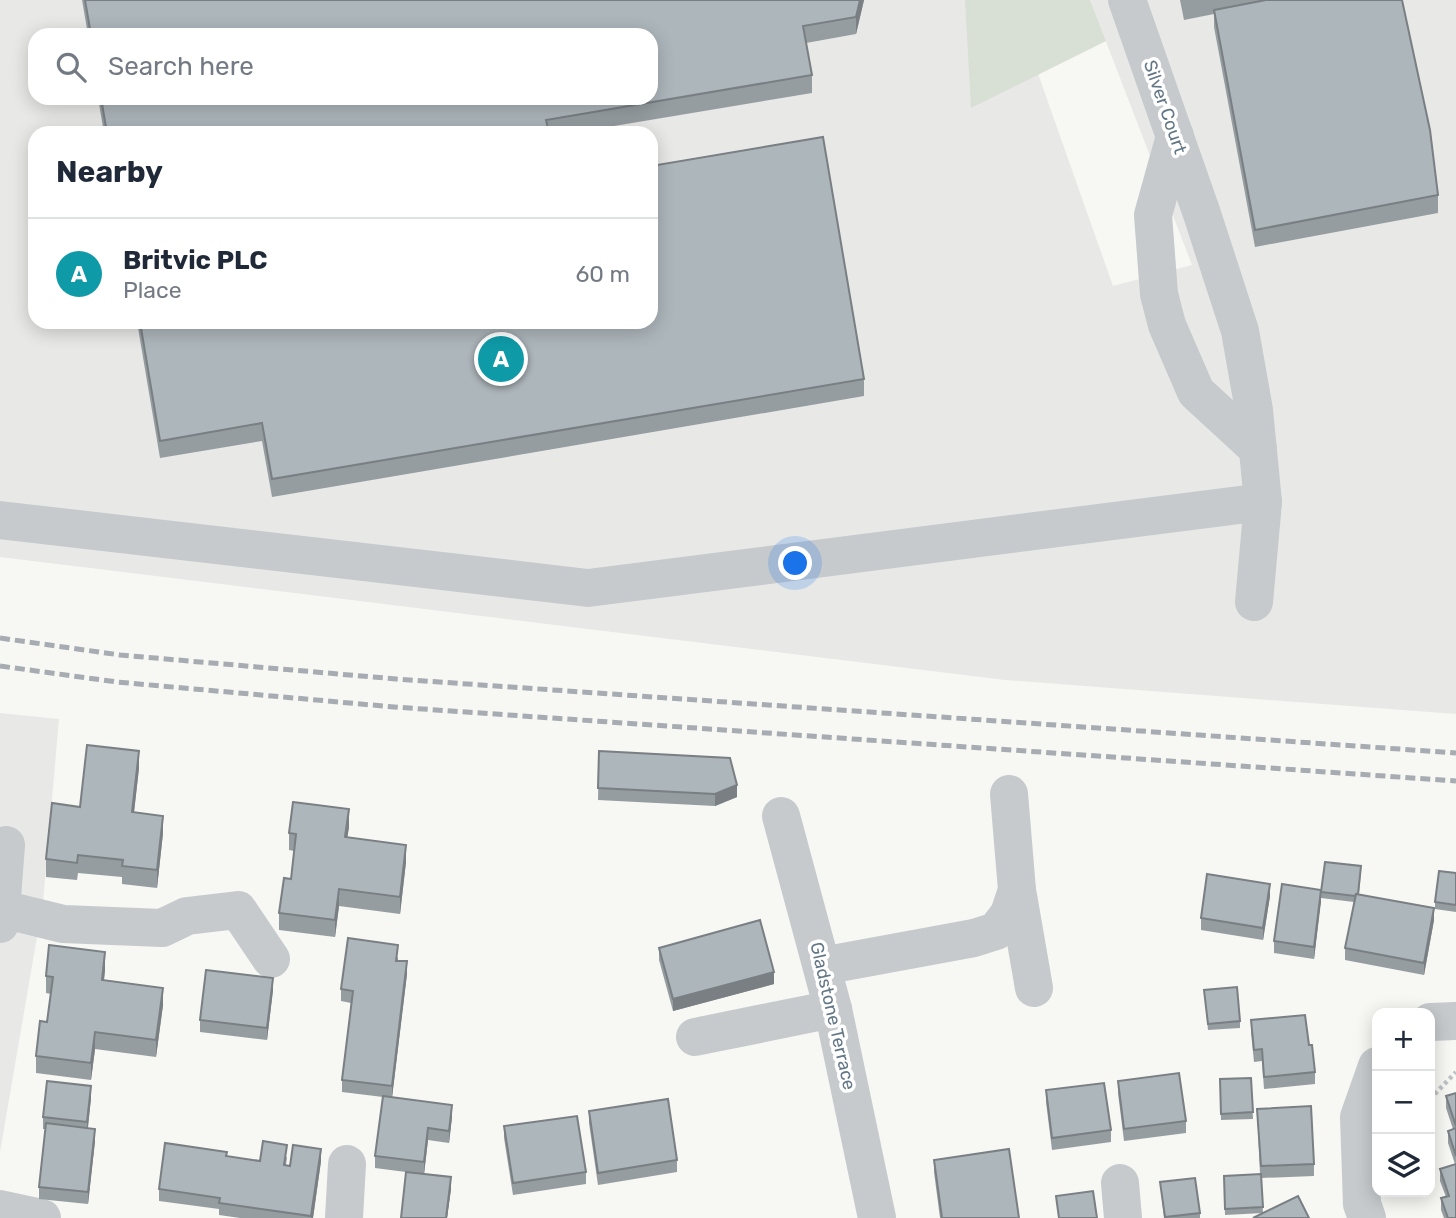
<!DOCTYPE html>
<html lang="en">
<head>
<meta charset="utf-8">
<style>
	:root { --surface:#fff; --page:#f6f6f7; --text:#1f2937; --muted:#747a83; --line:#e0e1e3; --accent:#0f766e }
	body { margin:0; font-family:Rubik,sans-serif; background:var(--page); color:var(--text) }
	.controls { position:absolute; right:21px; bottom:21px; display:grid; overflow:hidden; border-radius:14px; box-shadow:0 4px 18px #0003 }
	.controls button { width:63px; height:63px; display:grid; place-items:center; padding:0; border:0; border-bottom:2px solid var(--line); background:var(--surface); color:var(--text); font:35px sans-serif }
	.you { position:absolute; left:796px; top:564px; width:24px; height:24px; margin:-18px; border:5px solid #fff; border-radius:50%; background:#1a73e8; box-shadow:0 0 0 10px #1a73e833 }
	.badge { display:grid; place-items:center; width:46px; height:46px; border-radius:50%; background:var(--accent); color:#fff; font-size:23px; font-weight:700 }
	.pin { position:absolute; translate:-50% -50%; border:4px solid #fff; box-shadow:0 2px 7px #0006 }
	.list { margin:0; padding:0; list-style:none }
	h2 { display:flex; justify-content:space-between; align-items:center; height:91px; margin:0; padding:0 28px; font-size:30px }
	h2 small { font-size:23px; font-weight:400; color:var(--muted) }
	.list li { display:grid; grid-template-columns:46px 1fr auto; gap:21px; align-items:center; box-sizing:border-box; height:112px; padding:0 28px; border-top:2px solid var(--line) }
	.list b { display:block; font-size:26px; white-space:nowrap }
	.list p { margin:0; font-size:23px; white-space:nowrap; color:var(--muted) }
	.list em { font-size:23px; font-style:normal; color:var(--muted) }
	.icon { flex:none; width:38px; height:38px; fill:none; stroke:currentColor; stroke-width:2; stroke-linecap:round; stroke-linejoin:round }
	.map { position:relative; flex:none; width:1456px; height:1218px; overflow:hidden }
	.search { position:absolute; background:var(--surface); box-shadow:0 4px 18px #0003; left:28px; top:28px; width:630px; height:77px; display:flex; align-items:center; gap:18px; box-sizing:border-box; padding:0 24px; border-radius:21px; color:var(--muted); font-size:26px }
	.panel { position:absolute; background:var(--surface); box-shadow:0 4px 18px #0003; left:28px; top:126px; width:630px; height:203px; border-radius:21px }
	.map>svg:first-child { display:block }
	.built { fill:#e8e9e7; fill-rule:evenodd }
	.green { fill:#d8dfd4 }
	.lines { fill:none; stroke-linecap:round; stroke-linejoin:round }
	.path { stroke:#bfc2c4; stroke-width:4.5; stroke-dasharray:3.5 3.5; stroke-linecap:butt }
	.minor { stroke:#c6cacd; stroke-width:38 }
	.rail { stroke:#a6acb2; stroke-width:5; stroke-dasharray:10 5; stroke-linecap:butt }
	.wall { fill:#959da1 }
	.shaded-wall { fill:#797f83 }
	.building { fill:#adb6bb; stroke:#797f83; stroke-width:2 }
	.labels { text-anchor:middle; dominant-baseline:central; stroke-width:7; stroke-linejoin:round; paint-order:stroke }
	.street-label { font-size:18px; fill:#637787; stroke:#fff }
</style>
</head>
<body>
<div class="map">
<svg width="1456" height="1218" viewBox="0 0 1456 1218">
	<rect width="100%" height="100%" fill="#f7f7f3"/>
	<g class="built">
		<path d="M0,0H1012L1113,286L1192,265L1090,0H1456V714L1005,680L0,557ZM35,35H651V98H35ZM35,133H651V322H35Z"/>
		<polygon points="0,713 59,719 43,902 0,1152"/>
	</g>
	<polygon class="green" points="965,0 1090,0 1106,41 971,108"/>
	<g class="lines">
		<polyline class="path" points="1430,1099 1456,1072"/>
		<g class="minor">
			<polyline points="1127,0 1202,214 1240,331 1254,410 1263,502 1254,602"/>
			<polyline points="1175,136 1153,215 1159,294 1167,325 1196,392 1258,449"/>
			<polyline points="0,520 588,588 1263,502"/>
			<polyline points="781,816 833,1009 877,1218"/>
			<polyline points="1017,890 1034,988"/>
			<polyline points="2,909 63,924 162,928 187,916 238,910 271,959"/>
			<polyline points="0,924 6,845"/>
			<polyline points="822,966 974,938 996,931 1009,914 1017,890 1009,794"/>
			<polyline points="1430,1022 1456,1021"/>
			<polyline points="695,1037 833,1009"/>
			<polyline points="1120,1183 1123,1218"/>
			<polyline points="0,1209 42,1218"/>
			<polyline points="344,1218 347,1164"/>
			<polyline points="1367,1218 1362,1204 1359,1117 1377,1066"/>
		</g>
		<g class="rail">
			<polyline points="0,638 120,655 396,679 1456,753"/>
			<polyline points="0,666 117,682 394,707 1456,781"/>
		</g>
	</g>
	<g class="wall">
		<polygon points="82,0 864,0 856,34 806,43 812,75 812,93 572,133 104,133 98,98 651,98 651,35 88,35"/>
		<polygon points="1180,0 1402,0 1438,195 1438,213 1255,247 1214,27 1214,14 1184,20"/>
		<polygon points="137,322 651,322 864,379 864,396 272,497 262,441 160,458"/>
		<polygon points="599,751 737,797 715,806 598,800"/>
		<polygon points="139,768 134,812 163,833 157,888 122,884 122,877 78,873 77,880 46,877 46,859 80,807"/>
		<polygon points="349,827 347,837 406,862 400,914 339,906 335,937 279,930 279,913 291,879 294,851 289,850 289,833"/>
		<polygon points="1361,872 1359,894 1434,920 1424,975 1345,960 1345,948 1354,902 1321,898 1314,959 1274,953 1274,941 1321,890"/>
		<polygon points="1456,873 1456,912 1435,909 1435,902"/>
		<polygon points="1270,896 1263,940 1201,930 1201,918"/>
		<polygon points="659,948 774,984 673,1011 659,960"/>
		<polygon points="398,957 398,961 407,974 392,1097 452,1117 449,1143 428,1140 424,1174 451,1189 447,1218 401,1218 406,1172 375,1168 375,1156 383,1097 342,1092 342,1080 351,1003 341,1001 341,989"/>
		<polygon points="105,970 104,980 163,1005 156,1057 95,1049 91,1080 36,1073 36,1056 47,1022 51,994 46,993 46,976"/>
		<polygon points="273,990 267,1040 200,1032 200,1020"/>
		<polygon points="1204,990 1240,1021 1240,1028 1208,1030"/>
		<polygon points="1251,1020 1309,1045 1315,1072 1315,1084 1264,1089 1262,1061 1254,1062 1251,1032"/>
		<polygon points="1251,1078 1253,1119 1221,1120 1220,1079"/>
		<polygon points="1118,1081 1186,1121 1186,1133 1124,1141 1118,1093"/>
		<polygon points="1046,1090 1111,1130 1111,1142 1052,1150 1046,1102"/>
		<polygon points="1456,1093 1456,1218 1444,1218 1441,1210 1441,1198 1446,1197 1440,1181 1440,1169 1455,1164 1448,1143 1448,1131 1453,1129 1446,1108 1446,1096"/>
		<polygon points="91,1098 88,1128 95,1141 88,1204 39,1199 39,1187 45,1129 43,1129 43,1117"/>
		<polygon points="1257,1109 1314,1164 1314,1176 1261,1178 1263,1213 1225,1215 1224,1176 1260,1174"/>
		<polygon points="589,1111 677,1160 677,1172 598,1185 589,1123"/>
		<polygon points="504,1126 586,1172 586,1184 513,1195 504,1138"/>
		<polygon points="227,1156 260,1161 287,1157 286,1165 290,1166 321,1161 313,1218 240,1218 219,1215 219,1209 159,1201 159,1189"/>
		<polygon points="934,1160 1019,1218 940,1218 934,1172"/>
		<polygon points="1160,1182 1200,1213 1200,1218 1164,1218"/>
	</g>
	<g class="shaded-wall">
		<polygon points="860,0 864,0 856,34 856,17"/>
		<polygon points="139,751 139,768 132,830 132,812"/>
		<polygon points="737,785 737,797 715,806 715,794"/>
		<polygon points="349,809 349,827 345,854 345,837"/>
		<polygon points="163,816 163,833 157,888 157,870"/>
		<polygon points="406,845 406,862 400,914 400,897"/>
		<polygon points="1270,884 1270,896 1263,940 1263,928"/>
		<polygon points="339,889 339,906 335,937 335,920"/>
		<polygon points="1321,890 1321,902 1314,959 1314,947"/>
		<polygon points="1434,908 1434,920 1424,975 1424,963"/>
		<polygon points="105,952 105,970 102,997 102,980"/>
		<polygon points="407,961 407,974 392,1098 392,1086"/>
		<polygon points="774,972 774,984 673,1011 673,999"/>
		<polygon points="273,978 273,990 267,1040 267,1028"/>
		<polygon points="163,988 163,1005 156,1057 156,1040"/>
		<polygon points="95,1032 95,1049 91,1080 91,1063"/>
		<polygon points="91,1086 91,1098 87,1134 87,1122"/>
		<polygon points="452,1105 452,1117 449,1143 449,1131"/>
		<polygon points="428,1128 428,1140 424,1174 424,1162"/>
		<polygon points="95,1129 95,1141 88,1204 88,1192"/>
		<polygon points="321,1149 321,1161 313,1218 311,1218"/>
		<polygon points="451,1177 451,1189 447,1218 446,1218"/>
	</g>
	<g class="building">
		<polygon points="85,0 860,0 856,17 803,26 812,75 546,120 549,133 107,133 101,98 651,98 651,35 91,35"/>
		<polygon points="1266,0 1402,0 1430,130 1438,195 1255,230 1214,10"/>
		<polygon points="823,137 864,379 272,479 262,423 160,441 140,322 651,322 651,166"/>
		<polygon points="87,745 139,751 132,812 163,816 157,870 122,866 123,860 78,855 77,863 46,859 52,803 80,807"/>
		<polygon points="599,751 730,758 737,785 715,794 598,788"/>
		<polygon points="293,802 349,809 345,837 406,845 400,897 339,889 335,920 279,913 284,878 291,879 296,834 289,833"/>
		<polygon points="1325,862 1361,866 1358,894 1356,894 1355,896 1321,892"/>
		<polygon points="1439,871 1456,873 1456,905 1435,902"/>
		<polygon points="1207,874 1270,884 1263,928 1201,918"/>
		<polygon points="1282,884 1321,890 1314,947 1274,941"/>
		<polygon points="1356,894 1434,908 1424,963 1345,948"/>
		<polygon points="760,920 774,972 673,999 659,948"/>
		<polygon points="348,938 398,945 396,961 407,961 392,1086 342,1080 353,991 341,989"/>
		<polygon points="49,945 105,952 102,980 163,988 156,1040 95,1032 91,1063 36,1056 40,1021 47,1022 53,977 46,976"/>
		<polygon points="206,970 273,978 267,1028 200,1020"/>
		<polygon points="1237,987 1240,1021 1208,1024 1204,990"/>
		<polygon points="1305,1015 1309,1045 1312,1045 1315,1072 1264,1077 1262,1049 1254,1050 1251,1020"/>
		<polygon points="1179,1073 1186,1121 1124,1129 1118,1081"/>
		<polygon points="1251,1078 1253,1112 1221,1114 1220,1079"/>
		<polygon points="47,1081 91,1086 87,1122 43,1117"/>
		<polygon points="1104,1083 1111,1130 1052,1138 1046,1090"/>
		<polygon points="1456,1093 1456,1126 1446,1096"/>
		<polygon points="383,1096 452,1105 449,1131 428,1128 424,1162 375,1156"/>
		<polygon points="668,1099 677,1160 598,1173 589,1111"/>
		<polygon points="1311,1106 1314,1164 1261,1166 1257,1109"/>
		<polygon points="577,1116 586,1172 513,1183 504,1126"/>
		<polygon points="46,1123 95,1129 88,1192 39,1187"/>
		<polygon points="1456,1128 1456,1156 1448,1131"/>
		<polygon points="263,1141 287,1145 284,1165 290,1166 293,1145 321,1149 311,1216 219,1203 220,1198 159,1189 165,1143 227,1152 226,1156 260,1161"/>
		<polygon points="1009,1149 1019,1218 942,1218 934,1160"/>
		<polygon points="1456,1164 1456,1218 1448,1218 1441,1198 1449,1196 1440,1169"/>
		<polygon points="406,1172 451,1177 446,1218 401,1218"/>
		<polygon points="1261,1174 1263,1207 1225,1209 1224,1176"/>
		<polygon points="1195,1178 1200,1213 1165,1217 1160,1182"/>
		<polygon points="1093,1191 1097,1218 1059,1218 1056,1196"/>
		<polygon points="1298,1196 1309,1218 1253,1218"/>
	</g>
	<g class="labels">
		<g class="street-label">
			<text transform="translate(1165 107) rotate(71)">Silver Court</text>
			<text transform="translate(833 1016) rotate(77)">Gladstone Terrace</text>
		</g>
	</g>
</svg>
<div class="controls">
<button>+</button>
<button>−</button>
<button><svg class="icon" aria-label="layers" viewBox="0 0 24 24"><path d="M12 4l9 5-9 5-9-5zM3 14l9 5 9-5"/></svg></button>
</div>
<div class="you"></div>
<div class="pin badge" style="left:501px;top:359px;background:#0f9aa8">A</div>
<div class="search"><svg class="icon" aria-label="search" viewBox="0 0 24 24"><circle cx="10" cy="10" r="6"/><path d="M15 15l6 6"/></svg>Search here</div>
<section class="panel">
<h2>Nearby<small></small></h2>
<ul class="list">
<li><span class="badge" style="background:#0f9aa8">A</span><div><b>Britvic PLC</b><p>Place</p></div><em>60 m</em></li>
</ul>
</section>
</div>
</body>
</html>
